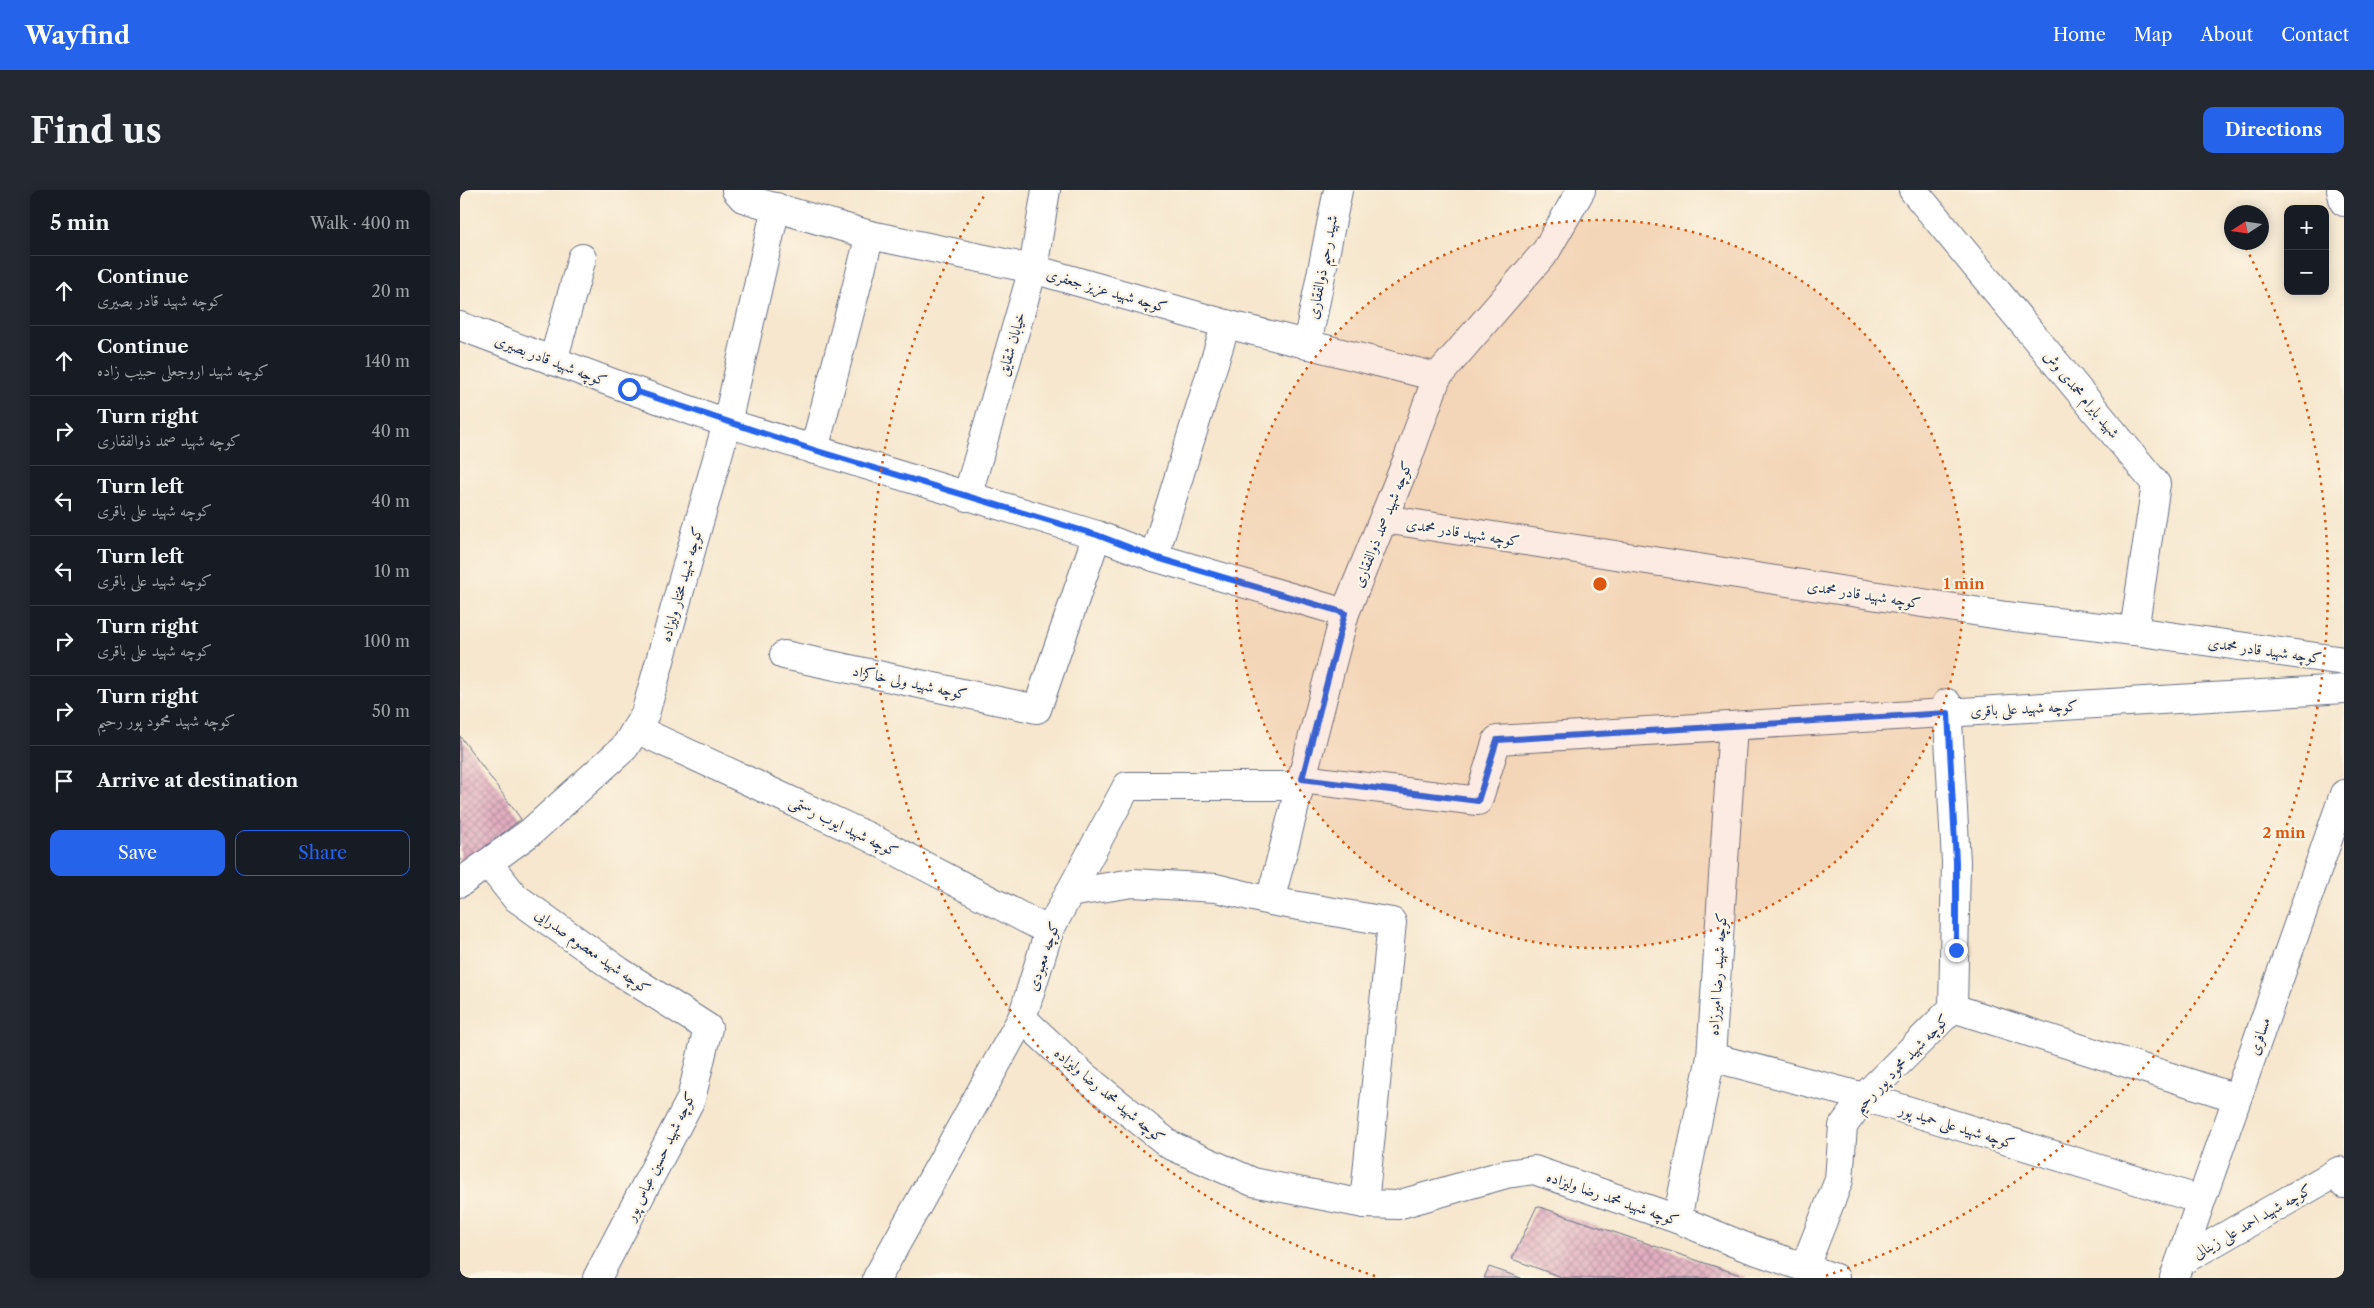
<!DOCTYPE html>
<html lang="en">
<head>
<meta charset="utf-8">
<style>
	:root { --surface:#171b24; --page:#242831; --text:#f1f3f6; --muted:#9ea1a6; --line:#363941; --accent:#2563eb }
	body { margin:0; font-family:"Libre Caslon Text",Amiri,serif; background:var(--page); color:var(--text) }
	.controls { position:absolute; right:15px; top:15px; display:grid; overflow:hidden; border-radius:10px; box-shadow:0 2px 12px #0003 }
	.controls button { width:45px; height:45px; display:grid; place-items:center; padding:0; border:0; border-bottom:1px solid var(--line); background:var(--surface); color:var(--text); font:25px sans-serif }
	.compass { position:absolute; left:1764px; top:15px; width:45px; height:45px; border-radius:50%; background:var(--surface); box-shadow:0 2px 12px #0003; rotate:258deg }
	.stop { position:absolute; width:15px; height:15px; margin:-11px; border:4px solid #2563eb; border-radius:50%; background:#fff }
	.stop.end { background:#2563eb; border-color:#fff; box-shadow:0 1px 5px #0008 }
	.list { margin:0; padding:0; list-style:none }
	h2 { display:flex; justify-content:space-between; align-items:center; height:65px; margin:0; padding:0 20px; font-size:21px }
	h2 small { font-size:16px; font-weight:400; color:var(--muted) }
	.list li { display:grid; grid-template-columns:32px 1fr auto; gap:15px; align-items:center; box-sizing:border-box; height:70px; padding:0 20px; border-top:1px solid var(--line) }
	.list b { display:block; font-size:19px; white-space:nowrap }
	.list p { margin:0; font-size:16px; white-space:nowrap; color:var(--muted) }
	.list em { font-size:16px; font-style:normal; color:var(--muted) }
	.actions { display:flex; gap:10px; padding:15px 20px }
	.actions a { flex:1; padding:11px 0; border:1px solid var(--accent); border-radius:10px; text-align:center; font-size:18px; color:var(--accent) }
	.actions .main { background:var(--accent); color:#fff }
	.icon { flex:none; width:28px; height:28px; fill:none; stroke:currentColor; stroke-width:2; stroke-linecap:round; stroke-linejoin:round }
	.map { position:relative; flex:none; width:1884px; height:1088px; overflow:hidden; border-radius:10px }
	header { display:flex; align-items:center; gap:30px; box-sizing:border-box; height:70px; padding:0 25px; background:var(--accent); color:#fff }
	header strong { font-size:24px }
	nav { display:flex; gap:28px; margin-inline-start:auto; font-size:18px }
	.intro { display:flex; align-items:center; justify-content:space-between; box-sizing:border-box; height:120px; padding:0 30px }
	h1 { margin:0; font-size:35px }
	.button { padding:12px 22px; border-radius:10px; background:var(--accent); color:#fff; font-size:18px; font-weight:700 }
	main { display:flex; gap:30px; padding:0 30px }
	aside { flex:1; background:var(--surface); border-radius:10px; box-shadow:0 2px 12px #0003 }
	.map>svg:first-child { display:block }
	.building { fill:url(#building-cross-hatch) }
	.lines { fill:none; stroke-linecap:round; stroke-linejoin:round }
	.street-casing { stroke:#686f85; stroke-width:30 }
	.secondary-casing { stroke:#686f85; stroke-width:30 }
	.street { stroke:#fff; stroke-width:28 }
	.secondary { stroke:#fff; stroke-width:28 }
	.route { stroke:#2563eb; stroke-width:6 }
	.ring { fill:none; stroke:#de5710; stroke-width:2.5; stroke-dasharray:2.5 5 }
	.labels { text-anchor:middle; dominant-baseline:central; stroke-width:4.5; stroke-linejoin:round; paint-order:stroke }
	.street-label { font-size:15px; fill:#1b2f5e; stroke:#fcf5e5 }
	.centre { fill:#de5710; stroke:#fcf5e5; stroke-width:2.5 }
	.ring-label { font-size:15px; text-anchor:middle; font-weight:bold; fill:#de5710; stroke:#fcf5e5; stroke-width:4.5; stroke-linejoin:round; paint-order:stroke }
</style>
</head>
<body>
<header>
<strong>Wayfind</strong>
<nav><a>Home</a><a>Map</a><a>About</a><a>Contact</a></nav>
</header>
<div class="intro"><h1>Find us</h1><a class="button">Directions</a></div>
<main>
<aside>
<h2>5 min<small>Walk · 400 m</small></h2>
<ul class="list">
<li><svg class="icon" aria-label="ahead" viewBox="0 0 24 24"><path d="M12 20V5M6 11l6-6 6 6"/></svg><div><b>Continue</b><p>کوچه شهید قادر بصیری</p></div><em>20 m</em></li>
<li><svg class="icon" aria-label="ahead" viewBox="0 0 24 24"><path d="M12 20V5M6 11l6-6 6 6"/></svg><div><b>Continue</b><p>کوچه شهید اروجعلی حبیب زاده</p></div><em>140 m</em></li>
<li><svg class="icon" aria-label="right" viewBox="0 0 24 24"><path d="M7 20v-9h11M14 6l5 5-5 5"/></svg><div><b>Turn right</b><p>کوچه شهید صمد ذوالفقاری</p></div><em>40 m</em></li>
<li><svg class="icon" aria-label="left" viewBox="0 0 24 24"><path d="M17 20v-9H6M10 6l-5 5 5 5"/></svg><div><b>Turn left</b><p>کوچه شهید علی باقری</p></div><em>40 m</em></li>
<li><svg class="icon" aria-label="left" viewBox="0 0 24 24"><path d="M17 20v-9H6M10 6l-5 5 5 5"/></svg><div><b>Turn left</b><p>کوچه شهید علی باقری</p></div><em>10 m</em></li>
<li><svg class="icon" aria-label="right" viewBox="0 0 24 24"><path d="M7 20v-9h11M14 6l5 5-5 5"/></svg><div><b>Turn right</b><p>کوچه شهید علی باقری</p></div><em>100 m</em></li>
<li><svg class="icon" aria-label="right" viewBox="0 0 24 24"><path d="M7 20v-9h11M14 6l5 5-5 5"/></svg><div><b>Turn right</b><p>کوچه شهید محمود پور رحیم</p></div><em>50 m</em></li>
<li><svg class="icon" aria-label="arrive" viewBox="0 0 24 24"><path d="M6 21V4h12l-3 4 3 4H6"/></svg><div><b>Arrive at destination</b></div></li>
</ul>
<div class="actions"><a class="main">Save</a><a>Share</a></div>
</aside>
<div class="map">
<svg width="1884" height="1088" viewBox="0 0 1884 1088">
	<defs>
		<pattern id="building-cross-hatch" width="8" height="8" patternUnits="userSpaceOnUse" patternTransform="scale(1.25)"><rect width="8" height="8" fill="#e2afc0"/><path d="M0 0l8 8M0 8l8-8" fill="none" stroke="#b68f9f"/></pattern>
	</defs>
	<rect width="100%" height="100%" fill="#fcf5e5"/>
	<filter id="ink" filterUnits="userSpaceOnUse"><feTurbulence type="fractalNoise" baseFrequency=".02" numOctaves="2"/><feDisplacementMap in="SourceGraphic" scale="10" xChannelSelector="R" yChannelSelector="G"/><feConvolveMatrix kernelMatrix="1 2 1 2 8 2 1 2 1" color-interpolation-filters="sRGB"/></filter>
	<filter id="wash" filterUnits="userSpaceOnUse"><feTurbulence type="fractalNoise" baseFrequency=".0096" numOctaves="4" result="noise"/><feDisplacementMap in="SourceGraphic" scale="20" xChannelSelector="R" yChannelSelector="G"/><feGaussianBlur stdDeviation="1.12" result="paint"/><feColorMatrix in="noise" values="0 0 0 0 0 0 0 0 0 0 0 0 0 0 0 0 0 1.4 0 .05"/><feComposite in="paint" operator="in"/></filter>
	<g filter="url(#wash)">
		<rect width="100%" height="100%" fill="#f6e7ce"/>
		<g id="blocks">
			<g class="building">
				<polygon points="0,546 61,629 0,676"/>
				<polygon points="1077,1016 1289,1088 1104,1088 1052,1069"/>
				<polygon points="1029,1077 1061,1088 1024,1088"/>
			</g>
		</g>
	</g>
	<g filter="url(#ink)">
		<use href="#blocks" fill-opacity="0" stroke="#686f85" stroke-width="1"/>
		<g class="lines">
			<defs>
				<g id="street">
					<polyline points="276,0 283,8 410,45 573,79 766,134 977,187"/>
					<polyline points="1453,0 1696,294 1674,441"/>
					<polyline points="0,136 169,199 267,233 637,345 694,367 885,423"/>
					<polyline points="847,155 878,0"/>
					<polyline points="93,171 122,68"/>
					<polyline points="354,260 410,45"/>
					<polyline points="507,307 573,79 586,0"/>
					<polyline points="924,329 1546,426 1674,441 1884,471"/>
					<polyline points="694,367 766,134"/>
					<polyline points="324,465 577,519 637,345"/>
					<polyline points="176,539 409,647 589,741"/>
					<polyline points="842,589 1018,611 1037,550 1884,499"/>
					<polyline points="28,673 55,707 159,781 248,838 231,909 137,1088"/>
					<polyline points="0,693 72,641 165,557 185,524 267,233 316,17"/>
					<polyline points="609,703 673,693 756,698 810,711 932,732 904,1014"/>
					<polyline points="810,711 885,423 948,268 977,187 1086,61 1121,0"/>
					<polyline points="1493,818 1777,908"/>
					<polyline points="562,828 625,887 710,955 793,992 904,1014 937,1015 1046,984 1074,980 1217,1029 1283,1056 1375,1088"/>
					<polyline points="1251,867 1404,907 1741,1010"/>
					<polyline points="1217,1029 1251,867 1273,536"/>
					<polyline points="1720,1072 1879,981 1884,994"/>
					<polyline points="1345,1076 1379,990 1383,936 1404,907 1493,818 1496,672 1487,513"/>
					<polyline points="417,1088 562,828 589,741 667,596 840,596"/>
				</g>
				<g id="secondary">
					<polyline points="1881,0 1884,12"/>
					<polyline points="1714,1088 1884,604"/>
				</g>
			</defs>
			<use href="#street" class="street-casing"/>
			<use href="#secondary" class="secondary-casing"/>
			<use href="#street" class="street"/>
			<use href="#secondary" class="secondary"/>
		</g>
	</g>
	<g class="lines" filter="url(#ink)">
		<polyline class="route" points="169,199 354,260 637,345 694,367 885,423 842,589 1018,611 1037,550 1488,523 1496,672 1496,760"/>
	</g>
	<circle cx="1140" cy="394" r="364" fill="#de5710" fill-opacity=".12"/>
	<g class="ring">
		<circle cx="1140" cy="394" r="364"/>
		<path d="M915 1086A728 728 0 0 1 526 3M1786 58A728 728 0 0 1 1365 1086"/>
	</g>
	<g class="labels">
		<g class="street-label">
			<text transform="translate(862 77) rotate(-79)">شهید رحیم ذوالفقاری</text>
			<text transform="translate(647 100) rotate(16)">کوچه شهید عزیز جعفری</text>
			<text transform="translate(551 154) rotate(-74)">خیابان شقایق</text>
			<text transform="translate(91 170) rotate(21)">کوچه شهید قادر بصیری</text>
			<text transform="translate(1622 204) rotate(50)">شهید بایرام محمدی وش</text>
			<text transform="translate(922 334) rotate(-68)">کوچه شهید صمد ذوالفقاری</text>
			<text transform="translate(1003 342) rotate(9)">کوچه شهید قادر محمدی</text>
			<text transform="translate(221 394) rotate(-74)">کوچه شهید مختار ولیزاده</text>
			<text transform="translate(1404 404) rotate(9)">کوچه شهید قادر محمدی</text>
			<text transform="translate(1805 460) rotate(8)">کوچه شهید قادر محمدی</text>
			<text transform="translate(450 492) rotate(12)">کوچه شهید ولی خاکزاد</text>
			<text transform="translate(1564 518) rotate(-3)">کوچه شهید علی باقری</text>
			<text transform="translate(384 636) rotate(26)">کوچه شهید ایوب رستمی</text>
			<text transform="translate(133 761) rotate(35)">کوچه شهید معصوم صدرایی</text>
			<text transform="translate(583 766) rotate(-71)">کوچه معبودی</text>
			<text transform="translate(1257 784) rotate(-86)">کوچه شهید رضا امیرزاده</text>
			<text transform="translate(1799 846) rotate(-71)">مسافری</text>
			<text transform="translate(1441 873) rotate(-46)">کوچه شهید محمود پور رحیم</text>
			<text transform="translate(650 905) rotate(40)">کوچه شهید محمد رضا ولیزاده</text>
			<text transform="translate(1497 936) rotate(17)">کوچه شهید علی حمید پور</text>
			<text transform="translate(200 966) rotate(-64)">کوچه شهید حسین عباس پور</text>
			<text transform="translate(1153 1008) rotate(19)">کوچه شهید محمد رضا ولیزاده</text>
			<text transform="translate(1792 1031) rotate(-30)">کوچه شهید احمد علی زینالی</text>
		</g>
	</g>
	<circle cx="1140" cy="394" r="8" class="centre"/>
	<g class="ring-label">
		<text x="1504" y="399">1 min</text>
		<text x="1824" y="648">2 min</text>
	</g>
</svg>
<div class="controls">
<button>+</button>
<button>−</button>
</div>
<svg class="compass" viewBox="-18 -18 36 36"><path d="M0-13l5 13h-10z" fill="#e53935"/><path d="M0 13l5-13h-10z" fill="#9ea1a6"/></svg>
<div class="stop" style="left:169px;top:199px"></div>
<div class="stop end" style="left:1496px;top:760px"></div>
</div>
</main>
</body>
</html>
